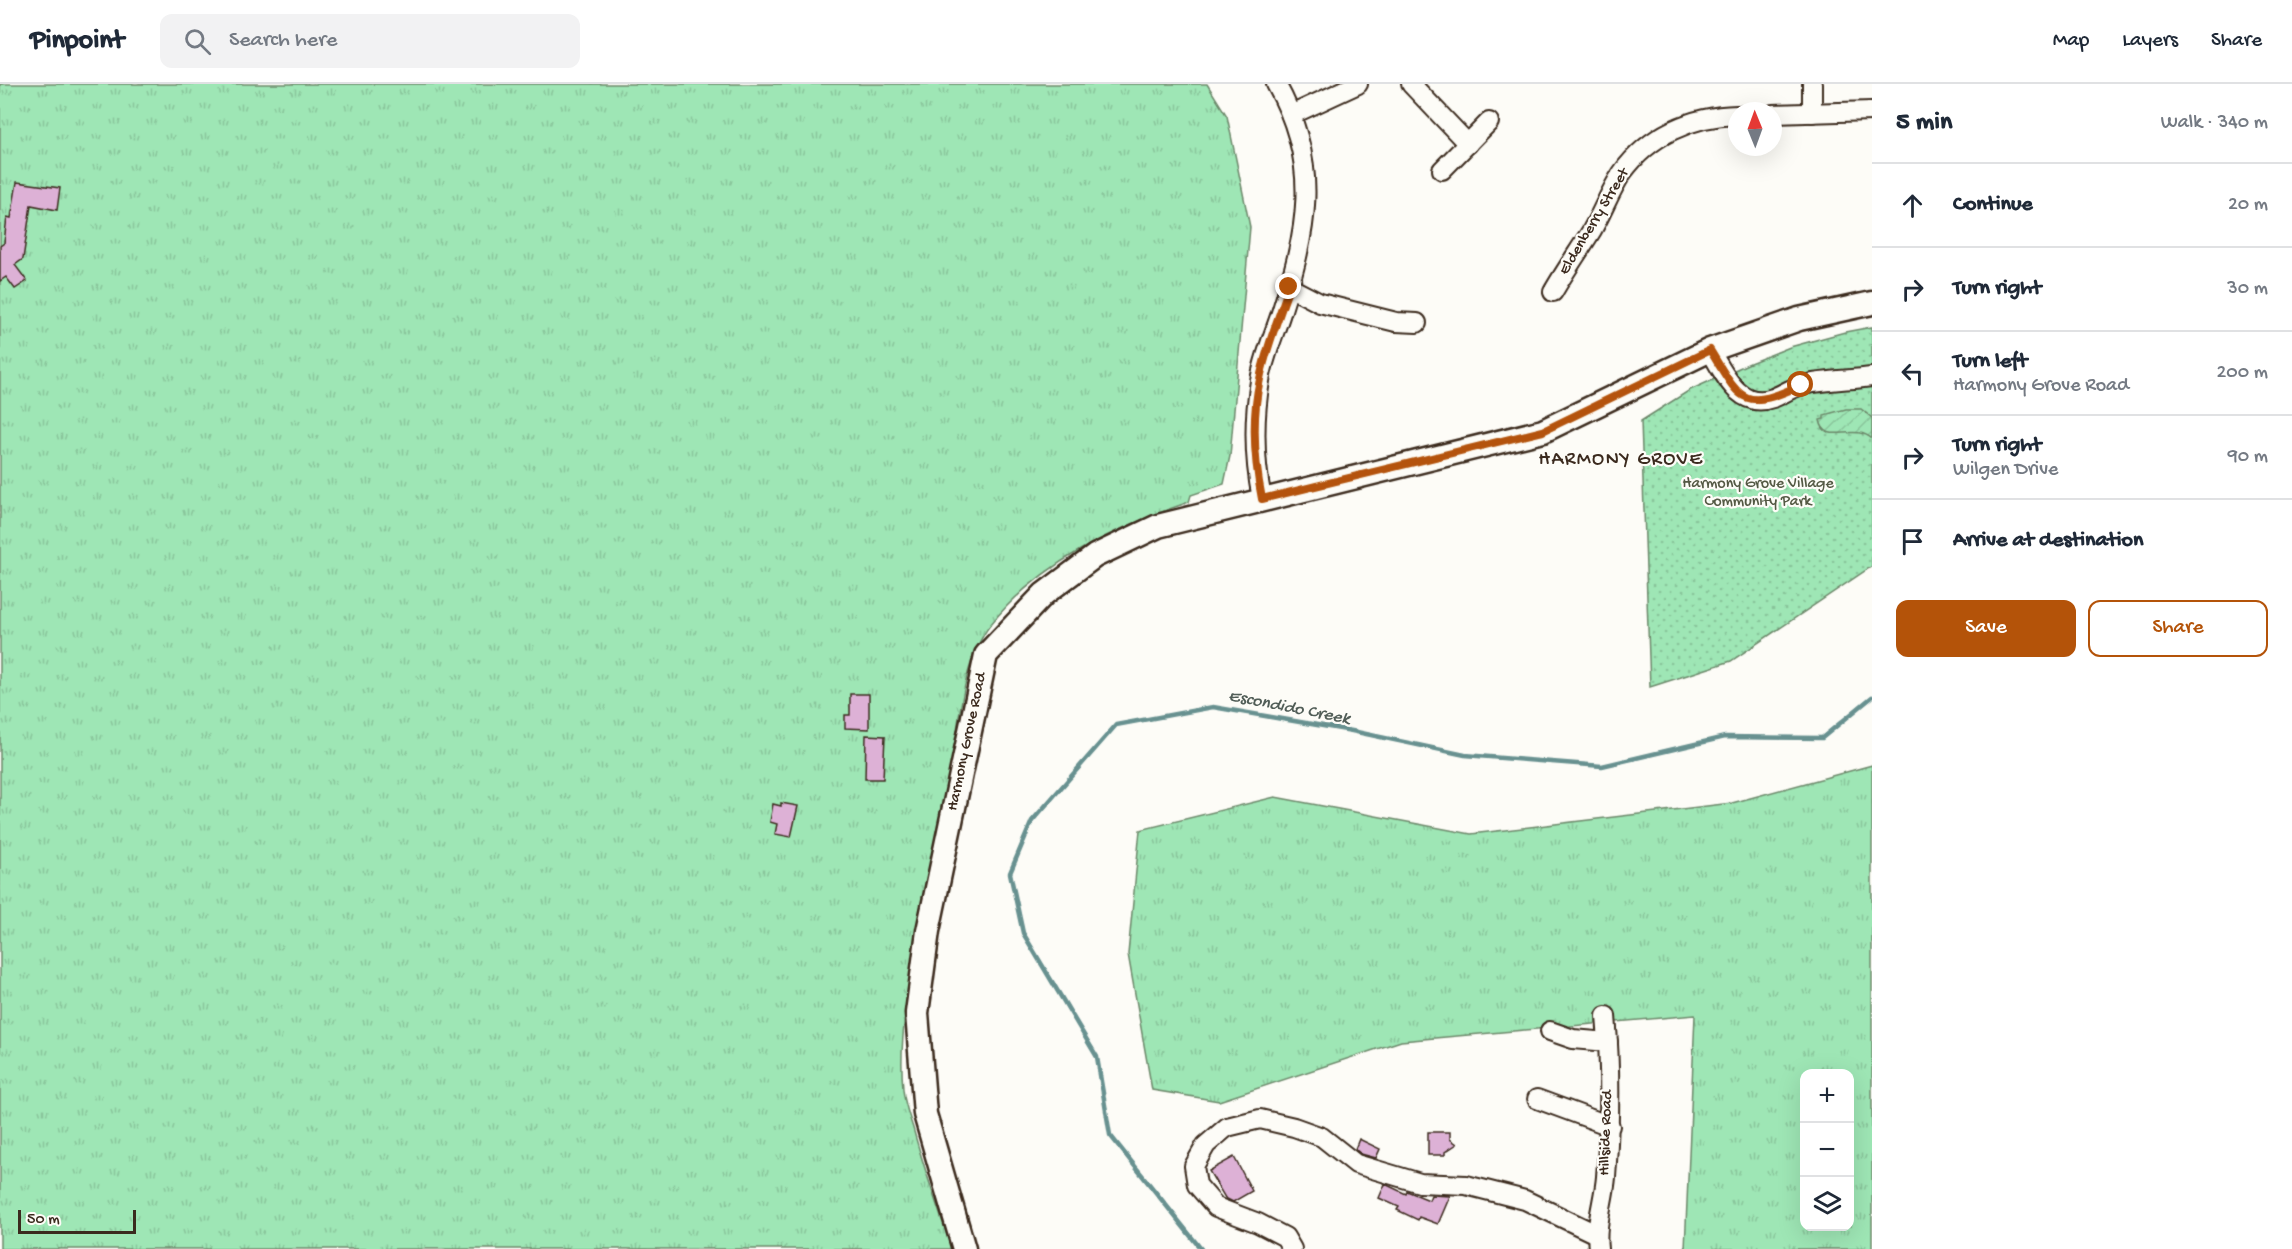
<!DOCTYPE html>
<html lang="en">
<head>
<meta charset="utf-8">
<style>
	:root { --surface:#fff; --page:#f2f2f3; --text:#1f2937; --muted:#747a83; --line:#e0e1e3; --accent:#b45309 }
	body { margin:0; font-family:"Gochi Hand",sans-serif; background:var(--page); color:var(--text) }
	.controls { position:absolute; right:18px; bottom:18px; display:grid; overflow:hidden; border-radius:12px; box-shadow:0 6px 24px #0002 }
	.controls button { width:54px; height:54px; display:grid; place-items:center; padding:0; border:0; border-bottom:2px solid var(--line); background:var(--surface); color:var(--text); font:30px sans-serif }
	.compass { position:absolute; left:1728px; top:18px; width:54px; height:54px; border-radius:50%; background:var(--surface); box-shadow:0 6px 24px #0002; rotate:359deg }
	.scale { position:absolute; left:18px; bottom:15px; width:118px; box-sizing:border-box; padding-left:6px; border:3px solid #3b2a1e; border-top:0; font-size:16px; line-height:21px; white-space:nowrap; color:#3b2a1e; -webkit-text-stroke:4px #fdfcf7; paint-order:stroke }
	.stop { position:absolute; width:18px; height:18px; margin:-14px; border:4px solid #b45309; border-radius:50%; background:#fff }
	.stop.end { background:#b45309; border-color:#fff; box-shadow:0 2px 6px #0008 }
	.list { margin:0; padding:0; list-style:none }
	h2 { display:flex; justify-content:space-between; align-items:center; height:78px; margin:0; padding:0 24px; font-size:26px }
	h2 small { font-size:20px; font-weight:400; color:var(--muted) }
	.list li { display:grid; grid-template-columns:39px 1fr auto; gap:18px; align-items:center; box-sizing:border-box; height:84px; padding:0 24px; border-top:2px solid var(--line) }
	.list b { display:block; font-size:22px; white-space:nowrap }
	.list p { margin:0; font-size:20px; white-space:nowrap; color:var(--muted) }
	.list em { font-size:20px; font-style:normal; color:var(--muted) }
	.actions { display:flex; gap:12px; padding:18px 24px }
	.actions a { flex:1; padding:14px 0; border:2px solid var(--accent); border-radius:12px; text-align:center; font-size:21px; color:var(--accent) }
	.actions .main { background:var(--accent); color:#fff }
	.icon { flex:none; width:33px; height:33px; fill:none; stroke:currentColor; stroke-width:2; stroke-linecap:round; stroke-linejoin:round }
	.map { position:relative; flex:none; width:1872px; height:1165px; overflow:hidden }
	header { display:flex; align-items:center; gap:36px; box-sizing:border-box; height:84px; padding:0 30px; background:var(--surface); border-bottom:2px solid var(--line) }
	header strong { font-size:28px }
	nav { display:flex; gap:33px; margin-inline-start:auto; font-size:21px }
	.search { width:420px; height:54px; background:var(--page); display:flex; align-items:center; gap:15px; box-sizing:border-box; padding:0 21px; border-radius:12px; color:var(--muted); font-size:22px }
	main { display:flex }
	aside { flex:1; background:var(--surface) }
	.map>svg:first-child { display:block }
	.grass { fill:url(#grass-tufts); stroke:#6c886a; stroke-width:1.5; fill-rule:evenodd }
	.park { fill:url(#park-dots); stroke:#6c886a; stroke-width:1.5 }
	.garden { fill:url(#garden-furrows); stroke:#6c886a; stroke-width:1.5 }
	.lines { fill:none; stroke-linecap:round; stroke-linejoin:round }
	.stream { stroke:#679190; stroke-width:4.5 }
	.building { fill:#ddb1d6; stroke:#3b2a1e; stroke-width:1.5 }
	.minor-casing { stroke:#3b2a1e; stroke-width:22 }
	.major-casing { stroke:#3b2a1e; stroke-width:27 }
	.minor { stroke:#fdfcf7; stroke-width:18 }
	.major { stroke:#fdfcf7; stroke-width:22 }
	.route { stroke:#b45309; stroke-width:8 }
	.labels { text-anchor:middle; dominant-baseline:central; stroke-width:4.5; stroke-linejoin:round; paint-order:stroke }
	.street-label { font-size:16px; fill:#3b2a1e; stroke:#fdfcf7 }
	.park-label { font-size:16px; fill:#545944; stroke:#fdfcf7 }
	.water-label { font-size:18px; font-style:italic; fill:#515d57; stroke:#fdfcf7 }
	.quarter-label { font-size:20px; letter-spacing:1.5px; fill:#3b2a1e; stroke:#fdfcf7 }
</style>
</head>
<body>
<header>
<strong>Pinpoint</strong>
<div class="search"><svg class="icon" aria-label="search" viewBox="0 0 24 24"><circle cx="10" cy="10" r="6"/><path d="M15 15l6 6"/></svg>Search here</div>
<nav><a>Map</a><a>Layers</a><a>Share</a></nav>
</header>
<main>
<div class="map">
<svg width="1872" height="1165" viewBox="0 0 1872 1165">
	<defs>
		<pattern id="grass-tufts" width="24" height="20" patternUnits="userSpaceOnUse" patternTransform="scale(1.5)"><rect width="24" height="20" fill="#9ee6b5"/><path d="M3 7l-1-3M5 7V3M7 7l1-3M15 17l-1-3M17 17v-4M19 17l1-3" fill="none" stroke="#89c59b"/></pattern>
		<pattern id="park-dots" width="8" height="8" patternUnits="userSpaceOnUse" patternTransform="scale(1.5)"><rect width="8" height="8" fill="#9ee6b5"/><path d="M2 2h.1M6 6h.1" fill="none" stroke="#89c59b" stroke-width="1.8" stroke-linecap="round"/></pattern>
		<pattern id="garden-furrows" width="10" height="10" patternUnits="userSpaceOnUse" patternTransform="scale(1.5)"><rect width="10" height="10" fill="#9ee6b5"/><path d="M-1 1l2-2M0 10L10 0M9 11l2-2" fill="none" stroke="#89c59b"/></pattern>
	</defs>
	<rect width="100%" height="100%" fill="#fdfcf7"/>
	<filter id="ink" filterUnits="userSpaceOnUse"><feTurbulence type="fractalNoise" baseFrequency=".0167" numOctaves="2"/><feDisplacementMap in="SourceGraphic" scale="12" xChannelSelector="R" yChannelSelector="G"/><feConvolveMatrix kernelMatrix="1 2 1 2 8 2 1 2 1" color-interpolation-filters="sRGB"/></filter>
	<g filter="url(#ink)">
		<g class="grass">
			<path d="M0,0H1207L1227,32L1250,143L1230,372L1224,400L1191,411L1189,418C1116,443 1040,479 991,540C959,580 958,656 948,705C939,753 929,800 920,848C910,899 898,952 903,1005C904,1018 909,1032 913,1044C924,1085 938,1125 952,1165H0Z"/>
			<path d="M1872,681V1165H1685L1695,931L1401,957L1219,1017L1152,1006L1128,870L1140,746L1275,713L1471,750L1732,719ZM1804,990H1850V1142H1804Z"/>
		</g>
		<polygon class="park" points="1872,243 1872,482 1731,577 1650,603 1641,337 1690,306 1750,279 1790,263 1845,248"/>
		<path class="garden" d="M1846,325H1861L1872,334V355C1854,338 1825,363 1820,336L1824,335V331Z"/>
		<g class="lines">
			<polyline class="stream" points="1201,1165 1110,1051 1097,973 1023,849 1010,789 1032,737 1116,641 1213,623 1352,647 1465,671 1602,682 1725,653 1822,654 1872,613"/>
		</g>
		<g class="building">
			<polygon points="17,98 60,104 57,126 31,121 23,175 15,181 27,197 15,205 6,193 0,197 0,162 4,159 7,133 11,134"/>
			<polygon points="850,610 869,610 869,645 845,644 845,631 850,631"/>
			<polygon points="866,651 885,652 883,695 865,695"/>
			<polygon points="781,719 798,722 791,753 775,750 777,740 770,738 773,720 781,722"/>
			<polygon points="1428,1048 1450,1048 1450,1055 1457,1060 1445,1068 1445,1071 1428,1071"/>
			<polygon points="1359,1055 1380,1065 1376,1074 1361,1070 1355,1065"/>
			<polygon points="1234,1073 1252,1107 1233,1118 1225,1114 1209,1087"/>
			<polygon points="1385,1100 1406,1110 1407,1107 1429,1116 1431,1111 1450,1112 1438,1140 1419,1133 1418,1136 1397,1126 1399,1123 1379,1114"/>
		</g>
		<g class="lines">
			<defs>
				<g id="minor">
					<polyline points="1411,0 1468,60"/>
					<polyline points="1812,0 1812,29"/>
					<polyline points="1773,30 1872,27"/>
					<polyline points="1291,31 1358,0"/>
					<polyline points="1442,86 1489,38"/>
					<polyline points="1289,203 1320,219 1396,238 1417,239"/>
					<path d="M1553,208C1565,187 1579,167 1592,146C1603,127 1610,107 1622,89C1649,51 1692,32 1737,31"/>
					<path d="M1710,266C1724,290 1739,326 1773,314C1783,310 1793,303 1803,301C1825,296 1849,296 1872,293"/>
					<path d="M1262,415C1254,375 1253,338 1260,297C1263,276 1273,253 1280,232C1307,148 1322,82 1276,0"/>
					<polyline points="1550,947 1573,955 1608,958"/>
					<polyline points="1537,1015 1610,1042"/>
					<polyline points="1292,1165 1285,1153 1258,1139 1216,1123 1197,1101 1194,1082 1206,1061 1227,1043 1260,1035 1294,1043 1322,1053 1356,1080 1420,1099 1466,1101 1525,1116 1596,1150"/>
					<path d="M1598,1165C1595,1140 1604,1117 1606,1093C1610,1039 1611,986 1606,932"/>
				</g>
				<polyline id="major" points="964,1165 925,1030 917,929 928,847 986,571 1044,510 1095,472 1158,442 1543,347 1710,266 1799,235 1872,219"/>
			</defs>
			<use href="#minor" class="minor-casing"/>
			<use href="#major" class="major-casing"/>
			<use href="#minor" class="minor"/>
			<use href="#major" class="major"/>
		</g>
	</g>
	<g class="lines" filter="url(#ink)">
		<path class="route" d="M1289,203C1279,233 1266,264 1260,295C1251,336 1254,375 1262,415L1543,347L1710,266C1741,317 1742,328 1801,301"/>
	</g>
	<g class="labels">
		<g class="street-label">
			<text transform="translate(1595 138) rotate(-59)">Eldenberry Street</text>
			<text transform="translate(968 658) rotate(-78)">Harmony Grove Road</text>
			<text transform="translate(1607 1049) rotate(-88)">Hillside Road</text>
		</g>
		<g class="park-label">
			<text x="1758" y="400">Harmony Grove Village<tspan x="1758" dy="18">Community Park</tspan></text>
		</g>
		<g class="water-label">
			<text transform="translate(1289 624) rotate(11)">Escondido Creek</text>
		</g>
		<g class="quarter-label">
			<text x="1621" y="376">HARMONY GROVE</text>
		</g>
	</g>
</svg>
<div class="controls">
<button>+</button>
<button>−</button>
<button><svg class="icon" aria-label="layers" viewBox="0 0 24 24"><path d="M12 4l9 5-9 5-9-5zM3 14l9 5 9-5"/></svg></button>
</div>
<svg class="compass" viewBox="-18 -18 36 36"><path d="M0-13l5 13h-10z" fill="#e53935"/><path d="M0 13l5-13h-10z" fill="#747a83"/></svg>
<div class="scale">50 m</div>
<div class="stop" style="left:1801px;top:301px"></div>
<div class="stop end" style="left:1289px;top:203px"></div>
</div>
<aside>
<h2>5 min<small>Walk · 340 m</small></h2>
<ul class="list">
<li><svg class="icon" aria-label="ahead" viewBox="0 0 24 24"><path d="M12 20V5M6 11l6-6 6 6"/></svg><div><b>Continue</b></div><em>20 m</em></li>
<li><svg class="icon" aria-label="right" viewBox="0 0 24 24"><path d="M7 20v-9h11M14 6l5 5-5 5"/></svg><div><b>Turn right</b></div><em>30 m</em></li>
<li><svg class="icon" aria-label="left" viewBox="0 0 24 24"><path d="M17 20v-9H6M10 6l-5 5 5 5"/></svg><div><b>Turn left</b><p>Harmony Grove Road</p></div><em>200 m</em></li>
<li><svg class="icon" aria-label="right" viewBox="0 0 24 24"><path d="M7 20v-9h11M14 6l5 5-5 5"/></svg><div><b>Turn right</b><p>Wilgen Drive</p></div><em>90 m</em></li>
<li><svg class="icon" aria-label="arrive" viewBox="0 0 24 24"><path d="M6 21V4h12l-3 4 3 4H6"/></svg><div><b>Arrive at destination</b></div></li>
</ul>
<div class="actions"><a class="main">Save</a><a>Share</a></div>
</aside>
</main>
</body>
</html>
